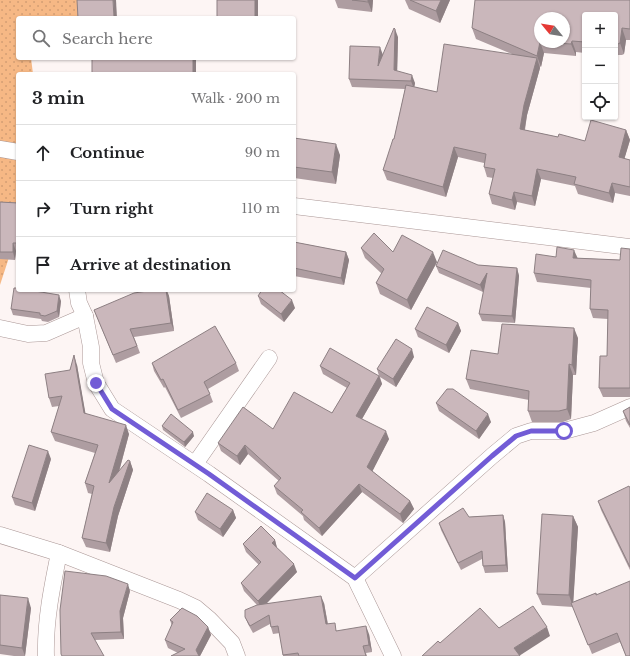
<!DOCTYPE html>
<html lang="en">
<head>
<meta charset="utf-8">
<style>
	:root { --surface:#fff; --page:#f6f6f6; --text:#202124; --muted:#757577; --line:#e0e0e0 }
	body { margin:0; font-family:"Libre Baskerville",serif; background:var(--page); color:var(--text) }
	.controls { position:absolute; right:12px; top:12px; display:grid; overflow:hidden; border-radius:4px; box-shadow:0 1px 3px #0004 }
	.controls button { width:36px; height:36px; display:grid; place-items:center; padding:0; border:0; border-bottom:1px solid var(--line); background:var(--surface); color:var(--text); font:20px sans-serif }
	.compass { position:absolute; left:534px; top:12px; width:36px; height:36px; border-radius:50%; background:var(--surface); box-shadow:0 1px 3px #0004; rotate:300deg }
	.stop { position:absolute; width:12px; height:12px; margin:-9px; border:3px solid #725cd6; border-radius:50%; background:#fff }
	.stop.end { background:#725cd6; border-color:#fff; box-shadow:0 1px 4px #0008 }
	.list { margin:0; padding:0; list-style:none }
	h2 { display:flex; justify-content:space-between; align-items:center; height:52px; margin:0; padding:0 16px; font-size:17px }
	h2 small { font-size:13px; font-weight:400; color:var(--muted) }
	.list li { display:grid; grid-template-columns:26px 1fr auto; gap:12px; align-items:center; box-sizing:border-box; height:56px; padding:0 16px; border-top:1px solid var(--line) }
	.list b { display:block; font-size:15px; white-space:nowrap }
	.list em { font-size:13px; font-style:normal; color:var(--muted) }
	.icon { flex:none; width:22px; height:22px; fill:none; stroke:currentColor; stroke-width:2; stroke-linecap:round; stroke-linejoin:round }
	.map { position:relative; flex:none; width:630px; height:656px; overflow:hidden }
	.search { position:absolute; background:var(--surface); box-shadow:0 1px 3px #0004; left:16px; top:16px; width:280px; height:44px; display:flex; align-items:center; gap:10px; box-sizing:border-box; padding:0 14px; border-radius:4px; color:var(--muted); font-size:15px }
	.panel { position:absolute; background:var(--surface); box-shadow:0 1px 3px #0004; left:16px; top:72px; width:280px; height:220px; border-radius:4px }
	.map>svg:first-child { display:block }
	.grass { fill:url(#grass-dots) }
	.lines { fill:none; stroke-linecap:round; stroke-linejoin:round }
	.street-casing { stroke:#aa9796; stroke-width:17 }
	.street { stroke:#fff; stroke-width:16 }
	.wall { fill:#ae9da1 }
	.shaded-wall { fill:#8d8083 }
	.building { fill:#cab7bb; stroke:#8d8083; fill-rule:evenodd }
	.route { stroke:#725cd6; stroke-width:5 }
</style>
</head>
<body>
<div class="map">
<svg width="630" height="656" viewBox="0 0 630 656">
	<defs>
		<pattern id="grass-dots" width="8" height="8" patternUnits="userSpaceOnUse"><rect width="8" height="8" fill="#f6b885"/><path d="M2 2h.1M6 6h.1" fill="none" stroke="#d39e73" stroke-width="1.8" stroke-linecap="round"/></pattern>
	</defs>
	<rect width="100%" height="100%" fill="#fdf5f4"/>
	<polygon class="grass" points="0,0 80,0 80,18 18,18 18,58 31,58 33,74 18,74 18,230 0,285"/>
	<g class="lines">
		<defs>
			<g id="street">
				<polyline points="0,149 18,152"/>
				<polyline points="294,206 630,247"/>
				<polyline points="77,290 79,303 85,316 91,347 91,363 96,383 112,409 209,474 355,578 393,656"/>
				<polyline points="0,328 28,334 46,333 85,316"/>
				<polyline points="195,464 269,358"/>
				<polyline points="0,535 59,553 179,600 196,608 209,619 232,643 237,656"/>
				<polyline points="355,578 492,456 516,436 531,431 564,431 594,423 630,407"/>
				<path d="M46,656C45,621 52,587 59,553"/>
			</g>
		</defs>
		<use href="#street" class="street-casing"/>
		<use href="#street" class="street"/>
	</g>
	<g class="wall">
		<polygon points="335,0 373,0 372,12 338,8"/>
		<polygon points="405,0 450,0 440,23 409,9"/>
		<polygon points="630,0 630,40 626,40 624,54 622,55 615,55 615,15 585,15 585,53 576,52 576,56 544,53 541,67 540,66 540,68 527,115 525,130 558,137 585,141 626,130 630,140 624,159 630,160 630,196 615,193 613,203 578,194 575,186 541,179 535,206 517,202 515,210 492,204 489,194 493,178 487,177 484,167 484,163 458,157 446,197 387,180 383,170 394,139 405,89 352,87 349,79 383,55 398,37 397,71 415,83 414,87 437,92 512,54 476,39 472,28"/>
		<polygon points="294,138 340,155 336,184 294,178"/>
		<polygon points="0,202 18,203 18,251 16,251 15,260 0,259"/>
		<polygon points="294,242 346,252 349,260 344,285 294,276"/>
		<polygon points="361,248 393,252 437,262 411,310 380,294 376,283 382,274 365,258"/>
		<polygon points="630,249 630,397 603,397 599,388 607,356 608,319 593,318 590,309 591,288 537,282 534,273 556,257 620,260"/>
		<polygon points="478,265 517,268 519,276 515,323 482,321 479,314 484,290 483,292 439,273 436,266"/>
		<polygon points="154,290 167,290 169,296 174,331 134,337 140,353 116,363 94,310"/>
		<polygon points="258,296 295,308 284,322 261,304"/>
		<polygon points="61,301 59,317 48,322 42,321 41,319 13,315 11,309"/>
		<polygon points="458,323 461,331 449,353 418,337 415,329"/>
		<polygon points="578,338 576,375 573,375 571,419 563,422 532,422 528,411 529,400 470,389 466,379 498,354"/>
		<polygon points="414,357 396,387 380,377 382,384 362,419 389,439 372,471 410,501 414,509 403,523 362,492 322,536 304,520 303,516 277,494 274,486 279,481 248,454 240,465 221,451 218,443 273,429 332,413 347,388 323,374 320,366 379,376 377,369"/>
		<polygon points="152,363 236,363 239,371 208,389 213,402 181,418 165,387 164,388 154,371"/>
		<polygon points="77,365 85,413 129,434 119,472 130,461 133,470 118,516 110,552 86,547 82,538 92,494 88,493 85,483 95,453 55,441 51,432 59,406 52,407 49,398 70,370"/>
		<polygon points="436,403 491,422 479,439 439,411"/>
		<polygon points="630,407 630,428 626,421 623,411"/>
		<polygon points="162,426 194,436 185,447 163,430"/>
		<polygon points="51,459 35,511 15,505 12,497"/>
		<polygon points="630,488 630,570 601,510 598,501"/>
		<polygon points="233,510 236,518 223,537 198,520 195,512"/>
		<polygon points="503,515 505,522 508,572 485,573 483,566 482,559 461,570 441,530 439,523 469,517"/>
		<polygon points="573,516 578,527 573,602 596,593 630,656 626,656 620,642 592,654 573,607 542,605 537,594"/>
		<polygon points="275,540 277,548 297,572 267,603 324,603 328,624 337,631 369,634 372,652 366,653 367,656 283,656 280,633 273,634 270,624 253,633 248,624 245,617 257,605 244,591 241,583 259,565 246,552 243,544"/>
		<polygon points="130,591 123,618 124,639 95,640 62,656"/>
		<polygon points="0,595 31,608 25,656 14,656 0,654"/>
		<polygon points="170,620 208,627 211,635 200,656 171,656 178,653 168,648 165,640 172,626"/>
	</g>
	<g class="shaded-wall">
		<polygon points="113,0 116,0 117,18 114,18"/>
		<rect x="255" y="0" width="3" height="18"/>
		<polygon points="368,0 373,0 372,12 368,2"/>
		<polygon points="441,0 450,0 440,23 436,11"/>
		<polygon points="622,28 626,40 624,54 620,43"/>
		<polygon points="395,29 398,37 397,78 394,70"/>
		<polygon points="572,41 576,52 576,56 571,44"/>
		<polygon points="540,42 544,53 541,67 537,56"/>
		<polygon points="380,47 383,55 378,66"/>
		<rect x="193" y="58" width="3" height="16"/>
		<polygon points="537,58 540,68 527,115 523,139 520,129 524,105"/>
		<polygon points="412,75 415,83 414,89 411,81"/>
		<polygon points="626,130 630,140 622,167 619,157"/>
		<polygon points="336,144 340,155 336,184 332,172"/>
		<polygon points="454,147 458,157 446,197 443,187"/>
		<polygon points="537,169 541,179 535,206 532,196"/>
		<polygon points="612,183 615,193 613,203 609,193"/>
		<polygon points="514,192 517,202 515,210 512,200"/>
		<polygon points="13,243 16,251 15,260 13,252"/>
		<polygon points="574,250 578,259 573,258"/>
		<polygon points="346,252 349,260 344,285 341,278"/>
		<polygon points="433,252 437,262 411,310 407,300"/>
		<polygon points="517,268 519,276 515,323 512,316"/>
		<polygon points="487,273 489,280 483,292 480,285"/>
		<polygon points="166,290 169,296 174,331 171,323"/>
		<polygon points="59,295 61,301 59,317 57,311"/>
		<polygon points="292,300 295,308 284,322 281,314"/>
		<polygon points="458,323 461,331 449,353 446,345"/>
		<polygon points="574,328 578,338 576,375 572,365"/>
		<polygon points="412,349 414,357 396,387 393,379"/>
		<polygon points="74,355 77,365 87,422 84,413"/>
		<polygon points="569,364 573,375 571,419 567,409"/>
		<polygon points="379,376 382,384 359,424 356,416"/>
		<polygon points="488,414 491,422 479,439 476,431"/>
		<polygon points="126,425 129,434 113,493 109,483"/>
		<polygon points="386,431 389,439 370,476 367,467"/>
		<polygon points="193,432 194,436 185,447 184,442"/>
		<polygon points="245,445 248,454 240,465 237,456"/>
		<polygon points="48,451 51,459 35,511 32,503"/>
		<polygon points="130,461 133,470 118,516 110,552 106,543 114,507"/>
		<polygon points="359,484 362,492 322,536 319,528"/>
		<polygon points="410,501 414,509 403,523 400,514"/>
		<polygon points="233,510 236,518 223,537 220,529"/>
		<polygon points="503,515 505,522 508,572 506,565"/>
		<polygon points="573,516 578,527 573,607 569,595"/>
		<polygon points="275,540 277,548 272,543"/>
		<polygon points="294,564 297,572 261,609 258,601"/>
		<polygon points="128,584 130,591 123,618 124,639 121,632 120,611"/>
		<polygon points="321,596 324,603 329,632 326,624"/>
		<polygon points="28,598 31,608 25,656 22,648"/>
		<polygon points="366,626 369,634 372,652 369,645"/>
		<polygon points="208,627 211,635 200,656 198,656 196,650"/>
		<polygon points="547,627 550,636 519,656 514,648"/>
	</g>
	<g class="building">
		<polygon points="77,0 113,0 114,18 78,18"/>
		<rect x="217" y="0" width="38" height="18"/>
		<polygon points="352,0 368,0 368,2"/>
		<polygon points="410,0 441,0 436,11"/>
		<path d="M475,0H630V29L622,28L620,43L618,44H615V15H585V42L572,41L571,44L540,42L537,56L472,28ZM540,18H564V42H540Z"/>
		<polygon points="394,28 395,29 394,70 412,75 411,81 349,79 350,46 380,47 378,66"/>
		<polygon points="444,44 537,58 524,105 520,129 558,137 559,134 585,141 591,120 626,130 619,157 630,160 630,187 612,183 609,193 574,184 576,177 537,169 532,196 514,192 512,200 489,194 495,169 484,167 486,154 454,147 443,187 383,170 393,139 394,139 406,85 437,92"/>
		<rect x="92" y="58" width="101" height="16"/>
		<polygon points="294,138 336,144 332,172 294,167"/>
		<polygon points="0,202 18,203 18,243 13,243 13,252 0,252"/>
		<polygon points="374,233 393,252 402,235 433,252 407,300 376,283 384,269 361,248"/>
		<polygon points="294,242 346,252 341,278 294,268"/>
		<polygon points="557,247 574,250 573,258 620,260 621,248 630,249 630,388 599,388 600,356 607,356 608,310 590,309 591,280 534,273 536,254 556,257"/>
		<polygon points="443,250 478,265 517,268 512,316 479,314 487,273 480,285 436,266"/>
		<polygon points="14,288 18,288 18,290 29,290 59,295 57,311 45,316 40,315 40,313 11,309"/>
		<polygon points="154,290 166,290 171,323 130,329 137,346 113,355 94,310 134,293"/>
		<polygon points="262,290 279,290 292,300 281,314 258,296"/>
		<polygon points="427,307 458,323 446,345 415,329"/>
		<polygon points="502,324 574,328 572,365 569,364 567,409 559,411 528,411 529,391 466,379 471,350 498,354"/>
		<polygon points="215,326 236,363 204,382 210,394 178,410 163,379 161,380 152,363"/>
		<polygon points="396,339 412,349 393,379 377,369"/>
		<polygon points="330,348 379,376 356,416 386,431 367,467 410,501 400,514 359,484 319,528 301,512 303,510 274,486 281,478 245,445 237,456 218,443 243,407 273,429 294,392 332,413 350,383 320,366"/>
		<polygon points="74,355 84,413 126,425 109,483 128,460 130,461 114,507 106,543 82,538 94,486 85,483 98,445 51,432 62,396 49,398 45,374 70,370"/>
		<polygon points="447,389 453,389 488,414 476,431 436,403"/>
		<polygon points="630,407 630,425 623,411"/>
		<polygon points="171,414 193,432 184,442 162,426"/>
		<polygon points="29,445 48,451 32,503 12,497"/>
		<polygon points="629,486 630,488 630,567 598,501"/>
		<polygon points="207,493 233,510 220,529 195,512"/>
		<polygon points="463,508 469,517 503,515 506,565 483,566 482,551 458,563 439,523"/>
		<polygon points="542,514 573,516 569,595 537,594"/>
		<polygon points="261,526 275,540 272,543 294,564 258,601 241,583 261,562 243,544"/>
		<polygon points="65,571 106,576 128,584 120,611 121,632 91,633 104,656 62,656 61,654 60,610"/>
		<polygon points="630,581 630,656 626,656 617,633 588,645 571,603 596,593 596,595"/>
		<polygon points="0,595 28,598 22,648 0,645"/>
		<polygon points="321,596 326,624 335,623 336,631 366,626 369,645 363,646 366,656 299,656 298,653 283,655 278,626 271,627 269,615 250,626 245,617 245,610 257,605"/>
		<polygon points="533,606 547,627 514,648 520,656 422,656 438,641 440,643 480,608 499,628"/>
		<polygon points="182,608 197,616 208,627 196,650 199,656 171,656 185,649 165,640 173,622 170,620"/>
	</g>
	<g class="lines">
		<polyline class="route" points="96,383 112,409 209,474 355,578 492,456 516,436 531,431 564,431"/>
	</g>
</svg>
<div class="controls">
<button>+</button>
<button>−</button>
<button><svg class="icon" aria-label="locate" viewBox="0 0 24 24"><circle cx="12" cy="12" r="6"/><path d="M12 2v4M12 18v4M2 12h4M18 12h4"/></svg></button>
</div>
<svg class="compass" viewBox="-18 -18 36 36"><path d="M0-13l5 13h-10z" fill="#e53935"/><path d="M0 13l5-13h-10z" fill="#757577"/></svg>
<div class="stop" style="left:564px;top:431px"></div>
<div class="stop end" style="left:96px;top:383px"></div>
<div class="search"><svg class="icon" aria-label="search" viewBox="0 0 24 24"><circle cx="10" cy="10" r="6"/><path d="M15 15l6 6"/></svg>Search here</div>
<section class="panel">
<h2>3 min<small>Walk · 200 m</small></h2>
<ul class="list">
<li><svg class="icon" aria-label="ahead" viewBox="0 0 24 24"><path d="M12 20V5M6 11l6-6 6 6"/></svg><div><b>Continue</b></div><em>90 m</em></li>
<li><svg class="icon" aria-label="right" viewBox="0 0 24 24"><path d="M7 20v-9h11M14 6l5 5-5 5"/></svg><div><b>Turn right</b></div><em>110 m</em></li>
<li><svg class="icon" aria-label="arrive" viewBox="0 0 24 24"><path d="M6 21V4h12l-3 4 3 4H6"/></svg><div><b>Arrive at destination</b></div></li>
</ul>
</section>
</div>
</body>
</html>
